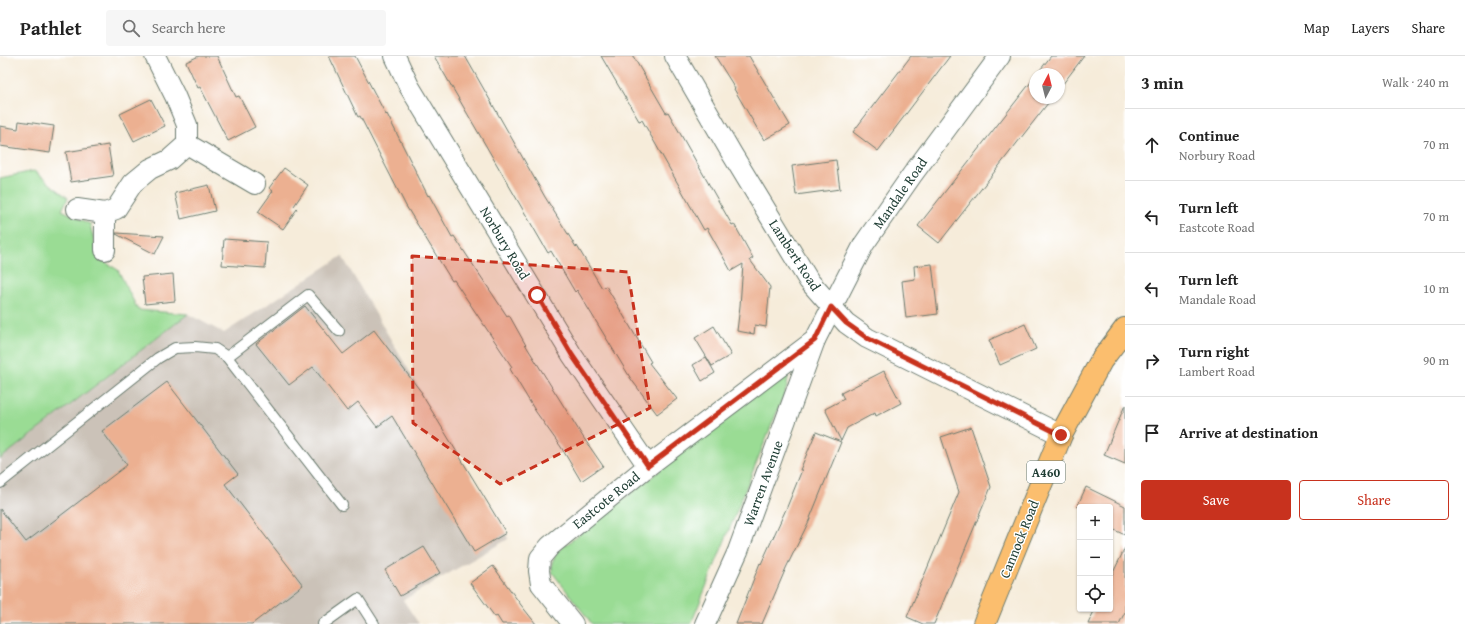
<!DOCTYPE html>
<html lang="en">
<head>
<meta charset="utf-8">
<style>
	:root { --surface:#fff; --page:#f6f6f6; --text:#222; --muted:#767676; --line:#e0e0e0; --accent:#c8321e }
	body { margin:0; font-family:"Gentium Book Plus",serif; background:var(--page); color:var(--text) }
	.controls { position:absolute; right:12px; bottom:12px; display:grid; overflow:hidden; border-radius:4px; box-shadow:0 1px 3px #0004 }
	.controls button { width:36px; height:36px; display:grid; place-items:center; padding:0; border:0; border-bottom:1px solid var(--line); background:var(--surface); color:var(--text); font:20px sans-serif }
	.compass { position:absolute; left:1029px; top:12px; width:36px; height:36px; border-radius:50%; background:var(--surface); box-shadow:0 1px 3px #0004; rotate:7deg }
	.stop { position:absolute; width:12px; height:12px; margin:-9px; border:3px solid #c8321e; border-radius:50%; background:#fff }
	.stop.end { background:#c8321e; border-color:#fff; box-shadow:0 1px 4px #0008 }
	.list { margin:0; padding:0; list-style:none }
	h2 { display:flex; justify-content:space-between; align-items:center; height:52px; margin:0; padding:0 16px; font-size:17px }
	h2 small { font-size:13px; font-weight:400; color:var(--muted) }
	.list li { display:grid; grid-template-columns:26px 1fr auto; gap:12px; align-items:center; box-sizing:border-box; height:72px; padding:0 16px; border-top:1px solid var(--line) }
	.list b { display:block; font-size:15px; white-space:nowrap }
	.list p { margin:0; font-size:13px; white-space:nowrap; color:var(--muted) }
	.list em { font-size:13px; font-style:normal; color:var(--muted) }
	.actions { display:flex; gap:8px; padding:12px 16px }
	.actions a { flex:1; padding:9px 0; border:1px solid var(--accent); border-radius:4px; text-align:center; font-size:14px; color:var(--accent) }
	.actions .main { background:var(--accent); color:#fff }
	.icon { flex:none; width:22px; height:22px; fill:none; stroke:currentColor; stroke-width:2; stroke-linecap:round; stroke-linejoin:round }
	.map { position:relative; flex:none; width:1125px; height:568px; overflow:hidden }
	header { display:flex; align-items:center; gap:24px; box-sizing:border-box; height:56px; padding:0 20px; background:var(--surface); border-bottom:1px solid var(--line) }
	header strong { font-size:19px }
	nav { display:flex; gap:22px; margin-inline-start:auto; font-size:14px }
	.search { width:280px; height:36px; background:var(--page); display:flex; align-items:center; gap:10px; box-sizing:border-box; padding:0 14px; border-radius:4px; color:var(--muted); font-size:15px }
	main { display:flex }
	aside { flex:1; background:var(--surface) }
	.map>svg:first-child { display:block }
	.industrial { fill:#cbc2b8 }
	.green { fill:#9adc94; stroke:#5c8c64 }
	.building { fill:#ecb091 }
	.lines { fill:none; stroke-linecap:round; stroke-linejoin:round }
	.service-casing { stroke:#6a7a6e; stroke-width:12 }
	.minor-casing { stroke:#6a7a6e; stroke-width:22 }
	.trunk-casing { stroke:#6a7a6e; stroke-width:24 }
	.service { stroke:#fff; stroke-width:10 }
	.minor { stroke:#fff; stroke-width:20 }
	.trunk { stroke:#fbbe6e; stroke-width:22 }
	.route { stroke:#c8321e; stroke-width:5 }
	.marked { fill:#c8321e; fill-opacity:0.2; stroke:#c8321e; stroke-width:3; stroke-dasharray:8 5; stroke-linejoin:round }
	.labels { text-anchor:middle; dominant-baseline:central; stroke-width:3; stroke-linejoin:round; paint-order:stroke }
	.shield { fill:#fff; stroke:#627771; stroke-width:1 }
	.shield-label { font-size:13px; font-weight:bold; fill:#1f3d34 }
	.street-label { font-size:14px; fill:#1f3d34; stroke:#fff }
</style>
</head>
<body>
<header>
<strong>Pathlet</strong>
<div class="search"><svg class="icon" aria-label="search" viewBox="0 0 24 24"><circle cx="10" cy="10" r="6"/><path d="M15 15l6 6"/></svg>Search here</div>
<nav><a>Map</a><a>Layers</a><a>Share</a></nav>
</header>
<main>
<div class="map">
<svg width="1125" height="568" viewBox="0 0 1125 568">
	<rect width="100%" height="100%" fill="#fff"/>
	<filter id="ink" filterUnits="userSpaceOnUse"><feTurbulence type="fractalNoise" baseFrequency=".025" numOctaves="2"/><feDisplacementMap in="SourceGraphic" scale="8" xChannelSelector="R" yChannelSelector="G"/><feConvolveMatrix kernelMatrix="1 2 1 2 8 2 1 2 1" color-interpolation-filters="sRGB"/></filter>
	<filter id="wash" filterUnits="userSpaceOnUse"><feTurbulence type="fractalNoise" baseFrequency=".012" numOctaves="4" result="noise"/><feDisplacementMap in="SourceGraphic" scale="16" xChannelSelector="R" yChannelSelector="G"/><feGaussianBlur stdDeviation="0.9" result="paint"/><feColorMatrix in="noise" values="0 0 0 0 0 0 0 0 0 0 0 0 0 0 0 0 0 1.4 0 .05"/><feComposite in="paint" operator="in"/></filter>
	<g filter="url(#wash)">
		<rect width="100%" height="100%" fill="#f6ecda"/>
		<polygon class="industrial" points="342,200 422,337 426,346 506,477 508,483 403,544 419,568 0,568 0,403 188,258 224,277"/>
		<g class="green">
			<polygon points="34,115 68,142 62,154 90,168 98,202 118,214 138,254 188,258 0,403 0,122"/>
			<polygon points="781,319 788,321 787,331 691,568 592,568 552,516 552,506 558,495"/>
		</g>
		<g id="blocks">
			<g class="building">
				<polygon points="199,0 217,0 236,41 239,40 255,71 228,85 200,31 198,32 186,6"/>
				<polygon points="329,0 355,0 386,59 387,58 428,140 429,139 452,181 454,180 507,260 509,259 528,293 583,381 603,410 581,425 561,391 536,356 510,313 512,311 454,224 452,225 406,150 360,60 358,61"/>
				<polygon points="434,0 465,0 545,141 576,191 577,190 602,232 606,230 651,306 649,307 677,343 657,358 631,323 577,234 575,236 551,195 548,197"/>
				<polygon points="601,0 633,0 666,57 668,56 732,169 734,168 753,202 750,204 770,231 766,271 755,269 754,278 737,275 740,250 743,208 731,215 707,172 704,174 642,64 639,65"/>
				<polygon points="715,0 749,0 790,69 764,84 734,33 735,32"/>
				<polygon points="911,0 950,0 878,95 853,76"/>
				<polygon points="1051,0 1084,0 1059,33 1059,18 1037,18"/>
				<polygon points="1035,21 1035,42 1052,42 939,187 918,170"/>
				<polygon points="151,43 165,70 134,85 120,58"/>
				<polygon points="19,65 54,70 50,97 0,90 0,70 18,73"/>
				<polygon points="108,89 113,120 71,126 66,96"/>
				<polygon points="836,104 840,133 796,139 792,110"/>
				<polygon points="284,112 308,129 294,150 297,153 283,173 258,156 273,135 269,132"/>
				<polygon points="209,129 215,155 181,163 175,137"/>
				<polygon points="116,177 164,180 155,198 116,178"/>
				<polygon points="224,183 267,186 265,212 222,209"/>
				<polygon points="932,208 938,258 906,262 902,225 915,223 914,210"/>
				<polygon points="173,218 175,245 145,248 142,221"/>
				<polygon points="305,250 343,298 374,274 422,337 421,337 506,477 474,496 392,360 377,371 358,346 347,355 313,311 289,329 256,288"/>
				<polygon points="1025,268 1036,293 1000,309 989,284"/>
				<polygon points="714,270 731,299 712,310 695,282"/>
				<polygon points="706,301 715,317 702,325 693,309"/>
				<polygon points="884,315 901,347 876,360 875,357 847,372 841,385 825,353 844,343 841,337"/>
				<polygon points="167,326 238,418 225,428 303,529 252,568 0,568 0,453 26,486 127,409 102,375"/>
				<polygon points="1125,349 1125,408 1104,399"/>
				<polygon points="971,371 991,431 934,568 923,568 907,561 959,436 941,381"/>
				<polygon points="816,376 841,386 808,467 786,512 762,568 736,568 760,507 761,508 787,451 802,414 800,414"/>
				<polygon points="1086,431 1125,450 1125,479 1110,472 1110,451 1077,451"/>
				<polygon points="424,491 440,517 400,540 385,514"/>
				<polygon points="1125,492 1125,556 1119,568 1088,568 1095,553 1110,553 1110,523"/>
				<polygon points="493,510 521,549 536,568 502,568 497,560 495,561 470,527"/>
			</g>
		</g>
	</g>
	<g filter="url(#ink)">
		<use href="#blocks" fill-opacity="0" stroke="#6a7a6e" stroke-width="1"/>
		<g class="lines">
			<defs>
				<g id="service">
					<polyline points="227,301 308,239 339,275"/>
					<polyline points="0,427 158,302 175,292 195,291 215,293 227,301 342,449"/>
					<polyline points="323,568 358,543 374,568"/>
				</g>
				<g id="minor">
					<polyline points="395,0 409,30 572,299 648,410"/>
					<polyline points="675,0 732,98 809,225 846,267 867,282 1061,379"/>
					<polyline points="187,88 255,128"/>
					<polyline points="77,153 105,157 116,153 133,127 150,113 169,104 187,88 187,69 175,40 155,0"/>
					<polyline points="105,194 105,157"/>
					<polyline points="573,568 541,528 539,515 540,502 550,490 648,410 815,284"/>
					<polyline points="705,568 738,495 815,284 864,188 912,119 1000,0"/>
				</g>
				<polyline id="trunk" points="984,568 1061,379 1101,305 1125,273"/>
			</defs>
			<use href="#service" class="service-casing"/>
			<use href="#minor" class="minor-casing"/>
			<use href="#trunk" class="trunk-casing"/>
			<use href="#service" class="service"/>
			<use href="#minor" class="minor"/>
			<use href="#trunk" class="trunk"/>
		</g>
	</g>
	<g class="lines" filter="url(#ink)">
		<polyline class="route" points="537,239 572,299 648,410 815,284 831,251 846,267 867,282 1061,379"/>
	</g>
	<path class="marked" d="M412,200L628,216L650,352L500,428L413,367Z"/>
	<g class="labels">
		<rect class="shield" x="1027" y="405" width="38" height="22" rx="3"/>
		<g class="shield-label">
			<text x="1046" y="416">A460</text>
		</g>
		<g class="street-label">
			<text transform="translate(900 137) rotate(-55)">Mandale Road</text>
			<text transform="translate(505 187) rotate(59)">Norbury Road</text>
			<text transform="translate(795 199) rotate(57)">Lambert Road</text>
			<text transform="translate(763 427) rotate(-70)">Warren Avenue</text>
			<text transform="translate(606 444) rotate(-39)">Eastcote Road</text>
			<text transform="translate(1019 483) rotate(-68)">Cannock Road</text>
		</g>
	</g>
</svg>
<div class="controls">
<button>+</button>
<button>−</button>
<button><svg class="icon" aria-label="locate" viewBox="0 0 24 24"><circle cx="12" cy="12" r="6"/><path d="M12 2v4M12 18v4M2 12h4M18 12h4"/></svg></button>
</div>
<svg class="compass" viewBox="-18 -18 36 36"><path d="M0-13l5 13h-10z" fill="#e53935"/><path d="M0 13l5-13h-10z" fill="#767676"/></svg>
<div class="stop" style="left:537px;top:239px"></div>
<div class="stop end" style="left:1061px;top:379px"></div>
</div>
<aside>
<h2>3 min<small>Walk · 240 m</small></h2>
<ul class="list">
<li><svg class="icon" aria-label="ahead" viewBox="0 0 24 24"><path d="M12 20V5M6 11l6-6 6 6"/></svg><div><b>Continue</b><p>Norbury Road</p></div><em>70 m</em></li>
<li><svg class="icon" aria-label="left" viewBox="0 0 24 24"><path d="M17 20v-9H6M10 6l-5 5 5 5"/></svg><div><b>Turn left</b><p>Eastcote Road</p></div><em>70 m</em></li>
<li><svg class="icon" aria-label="left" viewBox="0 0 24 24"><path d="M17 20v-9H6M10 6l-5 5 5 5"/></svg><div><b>Turn left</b><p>Mandale Road</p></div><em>10 m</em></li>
<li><svg class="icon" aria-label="right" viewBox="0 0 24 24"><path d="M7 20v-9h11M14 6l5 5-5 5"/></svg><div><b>Turn right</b><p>Lambert Road</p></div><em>90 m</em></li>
<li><svg class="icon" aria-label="arrive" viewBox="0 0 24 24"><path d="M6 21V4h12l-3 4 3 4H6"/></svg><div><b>Arrive at destination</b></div></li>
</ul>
<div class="actions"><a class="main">Save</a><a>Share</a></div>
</aside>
</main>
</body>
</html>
